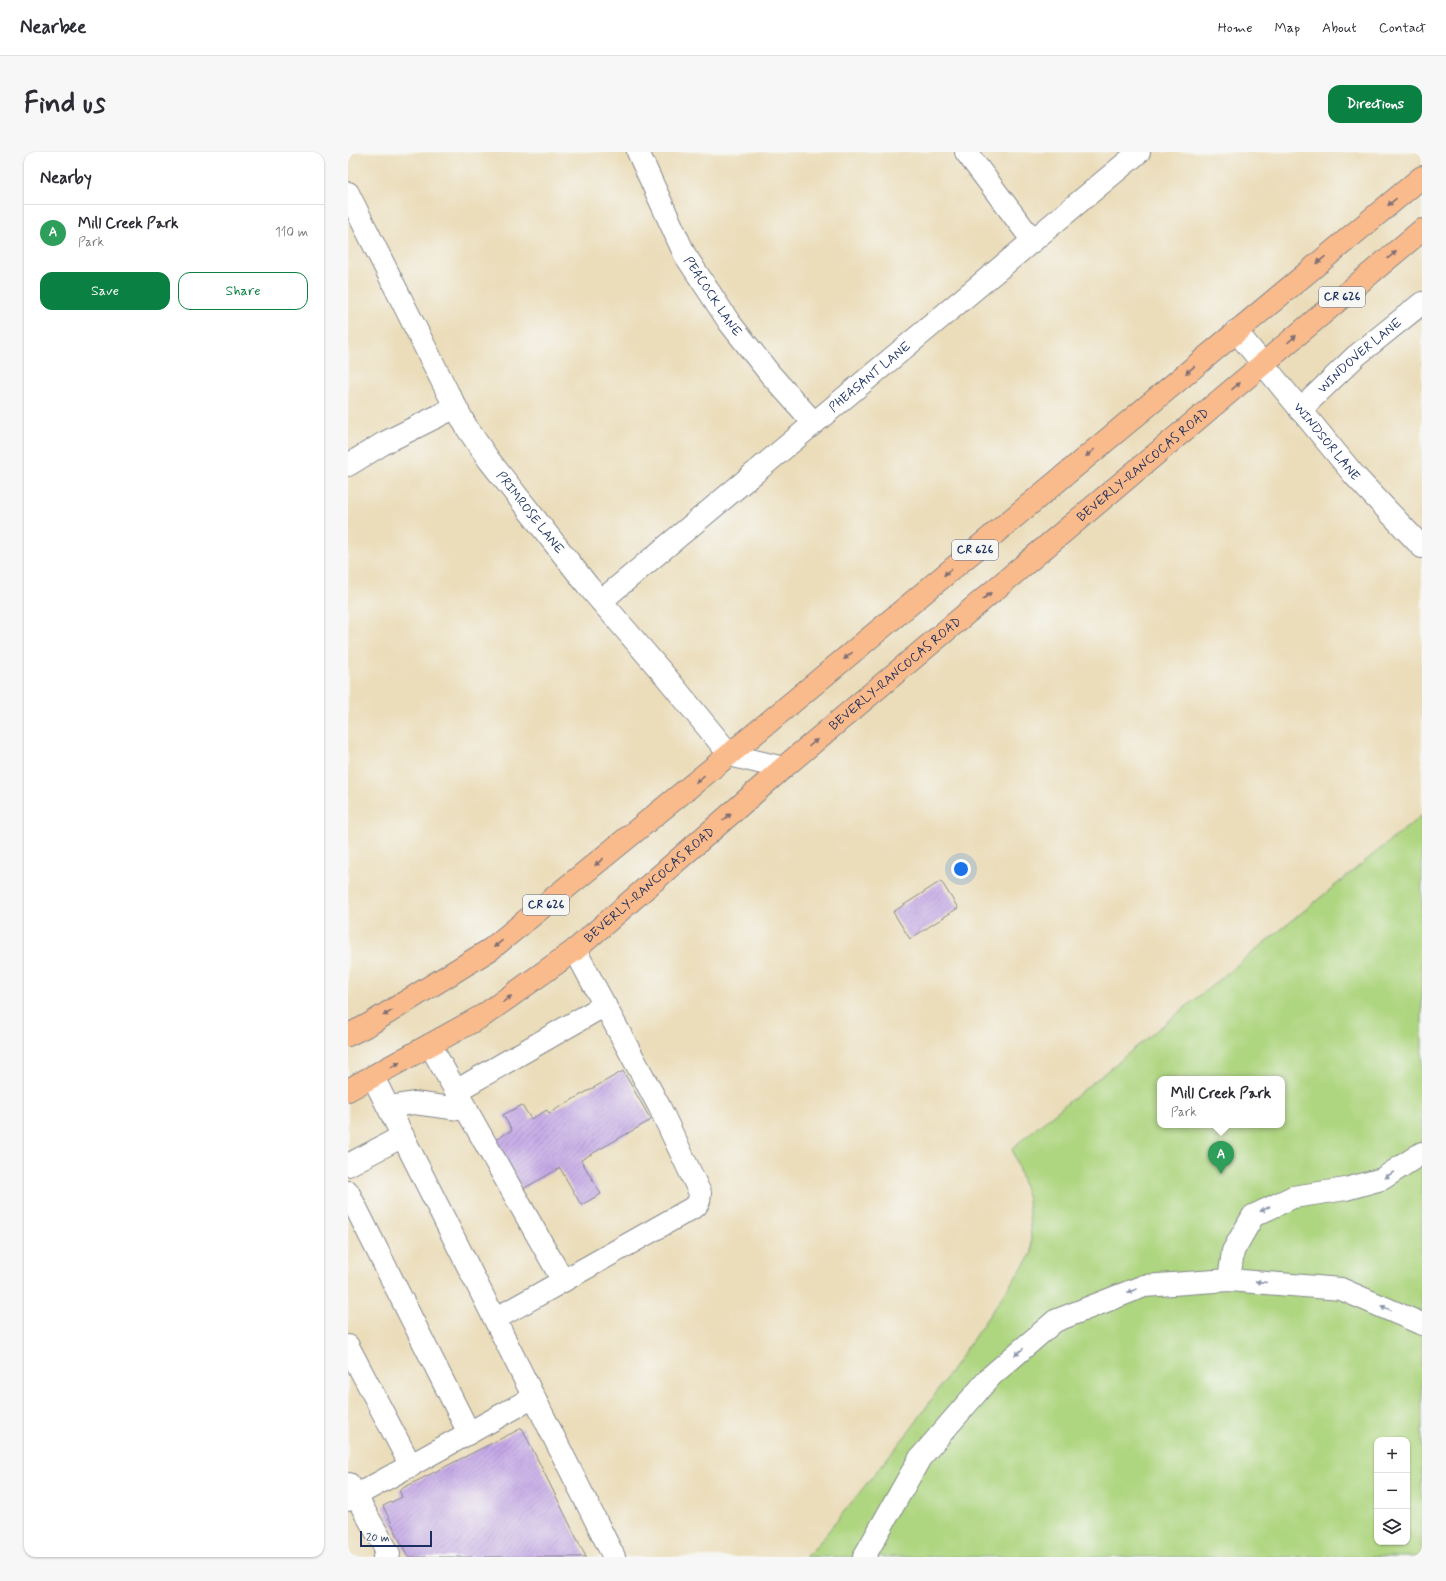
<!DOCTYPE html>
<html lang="en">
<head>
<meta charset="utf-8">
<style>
	:root { --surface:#fff; --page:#f7f7f7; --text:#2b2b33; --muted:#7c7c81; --line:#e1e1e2; --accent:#0b8043 }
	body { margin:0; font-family:Mynerve,sans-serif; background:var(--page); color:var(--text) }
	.controls { position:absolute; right:12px; bottom:12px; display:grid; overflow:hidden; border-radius:8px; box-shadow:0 1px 3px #0004 }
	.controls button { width:36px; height:36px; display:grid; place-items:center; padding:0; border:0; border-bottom:1px solid var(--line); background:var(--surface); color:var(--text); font:20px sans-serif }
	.scale { position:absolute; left:12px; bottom:10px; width:72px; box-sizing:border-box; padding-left:4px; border:2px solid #1b2f5e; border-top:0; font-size:11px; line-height:14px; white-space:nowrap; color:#1b2f5e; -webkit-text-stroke:3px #f6f6f2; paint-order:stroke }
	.you { position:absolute; left:613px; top:717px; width:14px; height:14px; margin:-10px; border:3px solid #fff; border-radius:50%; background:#1a73e8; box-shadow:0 0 0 6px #1a73e833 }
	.badge { display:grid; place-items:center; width:26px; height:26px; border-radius:50%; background:var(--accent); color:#fff; font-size:13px; font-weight:700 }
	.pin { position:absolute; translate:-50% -33px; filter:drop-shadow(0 1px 2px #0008) }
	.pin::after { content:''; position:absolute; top:21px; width:14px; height:12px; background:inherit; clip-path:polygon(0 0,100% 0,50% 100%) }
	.popup { position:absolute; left:809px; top:924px; width:128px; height:52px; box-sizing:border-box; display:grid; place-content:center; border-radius:8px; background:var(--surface); filter:drop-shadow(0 1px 3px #0005); font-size:13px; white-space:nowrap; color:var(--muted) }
	.popup b { font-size:15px; color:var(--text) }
	.popup::after { content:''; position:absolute; left:50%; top:100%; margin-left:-8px; border:8px solid transparent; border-top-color:var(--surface) }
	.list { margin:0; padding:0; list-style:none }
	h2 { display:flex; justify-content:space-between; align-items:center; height:52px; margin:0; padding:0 16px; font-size:17px }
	h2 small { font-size:13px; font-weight:400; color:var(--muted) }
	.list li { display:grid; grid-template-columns:26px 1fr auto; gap:12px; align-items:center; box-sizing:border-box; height:56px; padding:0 16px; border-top:1px solid var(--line) }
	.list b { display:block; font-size:15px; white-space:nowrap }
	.list p { margin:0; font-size:13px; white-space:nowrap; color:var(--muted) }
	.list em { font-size:13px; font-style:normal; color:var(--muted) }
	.actions { display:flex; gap:8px; padding:12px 16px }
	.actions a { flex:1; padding:9px 0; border:1px solid var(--accent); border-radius:12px; text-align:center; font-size:14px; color:var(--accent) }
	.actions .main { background:var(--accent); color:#fff }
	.icon { flex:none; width:22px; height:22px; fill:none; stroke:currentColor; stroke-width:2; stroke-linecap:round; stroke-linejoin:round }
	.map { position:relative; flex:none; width:1074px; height:1405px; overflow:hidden; border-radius:12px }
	header { display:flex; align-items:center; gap:24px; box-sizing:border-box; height:56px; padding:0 20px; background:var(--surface); border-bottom:1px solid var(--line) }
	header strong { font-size:19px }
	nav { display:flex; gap:22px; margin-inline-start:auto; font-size:14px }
	.intro { display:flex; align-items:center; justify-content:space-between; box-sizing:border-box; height:96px; padding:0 24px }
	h1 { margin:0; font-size:28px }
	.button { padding:10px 18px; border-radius:12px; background:var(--accent); color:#fff; font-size:14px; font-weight:700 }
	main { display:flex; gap:24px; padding:0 24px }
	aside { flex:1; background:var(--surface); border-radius:12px; box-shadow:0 1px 3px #0004 }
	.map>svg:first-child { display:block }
	.park { fill:#aed57f; stroke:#64826e; fill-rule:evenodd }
	.building { fill:url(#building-hatch) }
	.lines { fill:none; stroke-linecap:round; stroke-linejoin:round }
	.minor-casing { stroke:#83868c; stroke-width:24 }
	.major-casing { stroke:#83868c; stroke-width:24 }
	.minor { stroke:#fff; stroke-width:22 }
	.major { stroke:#fabb8c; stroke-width:22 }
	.oneway { fill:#7f6e73 }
	.oneway2 { fill:#8d97ae }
	.labels { text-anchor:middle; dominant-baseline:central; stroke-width:3.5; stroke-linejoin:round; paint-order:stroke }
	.shield { fill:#f6f6f2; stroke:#5d6b8a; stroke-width:1 }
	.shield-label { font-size:12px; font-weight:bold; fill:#1b2f5e }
	.street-label { font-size:13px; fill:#1b2f5e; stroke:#f6f6f2 }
</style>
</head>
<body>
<header>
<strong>Nearbee</strong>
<nav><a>Home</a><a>Map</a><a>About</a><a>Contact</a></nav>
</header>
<div class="intro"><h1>Find us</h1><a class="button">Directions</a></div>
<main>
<aside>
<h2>Nearby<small></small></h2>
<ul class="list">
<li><span class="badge" style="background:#2e9e5b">A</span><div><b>Mill Creek Park</b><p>Park</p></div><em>110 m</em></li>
</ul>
<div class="actions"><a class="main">Save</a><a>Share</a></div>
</aside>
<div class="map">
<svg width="1074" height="1405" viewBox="0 0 1074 1405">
	<defs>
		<pattern id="building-hatch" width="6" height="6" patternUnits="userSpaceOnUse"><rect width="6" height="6" fill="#c4a7e6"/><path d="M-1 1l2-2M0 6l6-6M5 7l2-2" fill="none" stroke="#9e88be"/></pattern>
	</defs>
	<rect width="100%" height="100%" fill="#f6f6f2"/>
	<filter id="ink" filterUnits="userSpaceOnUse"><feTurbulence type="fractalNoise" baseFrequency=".025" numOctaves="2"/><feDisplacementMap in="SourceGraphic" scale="8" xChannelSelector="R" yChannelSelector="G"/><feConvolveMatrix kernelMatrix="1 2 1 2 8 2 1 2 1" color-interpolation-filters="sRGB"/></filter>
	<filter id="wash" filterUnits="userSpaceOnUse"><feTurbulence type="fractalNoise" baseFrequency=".012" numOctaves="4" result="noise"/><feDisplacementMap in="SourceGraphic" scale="16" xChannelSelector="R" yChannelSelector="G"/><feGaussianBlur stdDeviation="0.9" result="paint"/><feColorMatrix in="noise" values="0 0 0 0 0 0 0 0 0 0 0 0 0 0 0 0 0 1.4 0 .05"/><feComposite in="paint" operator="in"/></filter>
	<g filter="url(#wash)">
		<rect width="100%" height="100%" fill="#ebddba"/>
		<path class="park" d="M1074,663V1405H457L466,1397L566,1273L684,1101L680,1047L664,996ZM812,927H934V973H812ZM1029,1288H1059V1390H1029Z"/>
		<g id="blocks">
			<g class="building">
				<polygon points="593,729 610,756 562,787 545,760"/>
				<polygon points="275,919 303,968 233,1008 253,1042 233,1053 212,1016 175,1037 147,988 164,978 155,963 174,953 183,967 199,958 201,961"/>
				<polygon points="174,1276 238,1405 60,1405 35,1354 54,1345 51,1338"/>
			</g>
		</g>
	</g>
	<g filter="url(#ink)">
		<use href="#blocks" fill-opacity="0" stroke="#83868c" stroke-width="1"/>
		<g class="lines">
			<defs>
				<g id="minor">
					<path id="s1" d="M290,0L337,103L381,170L422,222L466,271"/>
					<polyline points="618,0 685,89"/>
					<path id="s2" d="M0,41L100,241L119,276L141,308L240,434L319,526L382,603L435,616"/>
					<path id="s3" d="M888,179L1007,324L1074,395"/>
					<path id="s4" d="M952,258L1008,204L1074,151"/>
					<polyline points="0,313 36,291 108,255"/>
					<path id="s5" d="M253,449L791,0"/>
					<polyline points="82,893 215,1129 147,1167"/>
					<polyline points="25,925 266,1405"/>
					<polyline points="108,939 257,853"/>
					<polyline points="41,955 66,951 119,958"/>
					<polyline points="0,1013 55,984"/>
					<polyline points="0,1040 121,1281"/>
					<polyline points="881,1128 885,1099 905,1064 945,1045 998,1037 1034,1027 1074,1001"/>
					<polyline points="215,1129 348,1054 351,1049 352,1041 311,954 227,798"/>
					<polyline points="0,1194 63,1314"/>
					<polyline points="1,1332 41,1402 36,1405"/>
					<polyline points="0,1348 186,1245"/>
					<polyline points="516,1405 572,1306 643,1224 707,1169 796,1134 881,1128 993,1137 1074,1172"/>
				</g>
				<g id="major">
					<polyline points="0,883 20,873 143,797 404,584 1074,25"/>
					<path id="s6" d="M0,938L136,863L227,798L435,616L1074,78"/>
				</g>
			</defs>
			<use href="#minor" class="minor-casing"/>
			<use href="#major" class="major-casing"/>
			<use href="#minor" class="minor"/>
			<use href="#major" class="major"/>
		</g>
		<defs><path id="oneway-solid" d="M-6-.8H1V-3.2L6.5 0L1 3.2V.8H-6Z"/></defs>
		<g class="oneway">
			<use href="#oneway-solid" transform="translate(1044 50) rotate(140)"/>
			<use href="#oneway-solid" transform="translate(1044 103) rotate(-40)"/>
			<use href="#oneway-solid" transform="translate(973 108) rotate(140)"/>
			<use href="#oneway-solid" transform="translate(944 187) rotate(-40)"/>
			<use href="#oneway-solid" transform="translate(842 218) rotate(140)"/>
			<use href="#oneway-solid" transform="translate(888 234) rotate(-40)"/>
			<use href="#oneway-solid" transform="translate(742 301) rotate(140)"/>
			<use href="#oneway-solid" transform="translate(600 420) rotate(140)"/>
			<use href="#oneway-solid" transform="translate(639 444) rotate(-40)"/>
			<use href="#oneway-solid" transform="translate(500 504) rotate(140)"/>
			<use href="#oneway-solid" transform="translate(465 591) rotate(-40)"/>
			<use href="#oneway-solid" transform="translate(352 627) rotate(140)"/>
			<use href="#oneway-solid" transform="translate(379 665) rotate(-41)"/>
			<use href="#oneway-solid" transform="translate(251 710) rotate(140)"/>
			<use href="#oneway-solid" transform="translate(150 792) rotate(141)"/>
			<use href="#oneway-solid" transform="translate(159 847) rotate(-36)"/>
			<use href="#oneway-solid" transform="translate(40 861) rotate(149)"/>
			<use href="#oneway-solid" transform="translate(47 913) rotate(-29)"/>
		</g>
		<g class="oneway2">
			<use href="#oneway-solid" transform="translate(1041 1023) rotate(147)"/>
			<use href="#oneway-solid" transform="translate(917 1057) rotate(153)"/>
			<use href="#oneway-solid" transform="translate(913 1130) rotate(-175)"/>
			<use href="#oneway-solid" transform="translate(784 1139) rotate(159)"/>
			<use href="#oneway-solid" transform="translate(1038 1156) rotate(-156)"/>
			<use href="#oneway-solid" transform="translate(671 1200) rotate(140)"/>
		</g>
	</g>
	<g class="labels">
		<g class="shield">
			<rect x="971" y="135" width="46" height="20" rx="3"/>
			<rect x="604" y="388" width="46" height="20" rx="3"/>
			<rect x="175" y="743" width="46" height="20" rx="3"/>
		</g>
		<g class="shield-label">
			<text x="994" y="145">CR 626</text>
			<text x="627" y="398">CR 626</text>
			<text x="198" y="753">CR 626</text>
		</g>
		<g class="street-label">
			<text stroke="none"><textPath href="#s1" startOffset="163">PEACOCK LANE</textPath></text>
			<text stroke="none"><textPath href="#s4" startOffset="81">WINDOVER LANE</textPath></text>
			<text stroke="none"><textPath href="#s5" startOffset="350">PHEASANT LANE</textPath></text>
			<text stroke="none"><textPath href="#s3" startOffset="143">WINDSOR LANE</textPath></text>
			<text stroke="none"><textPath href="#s6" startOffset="1014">BEVERLY-RANCOCAS ROAD</textPath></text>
			<text stroke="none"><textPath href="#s2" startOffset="369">PRIMROSE LANE</textPath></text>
			<text stroke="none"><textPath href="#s6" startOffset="690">BEVERLY-RANCOCAS ROAD</textPath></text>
			<text stroke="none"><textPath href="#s6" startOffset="366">BEVERLY-RANCOCAS ROAD</textPath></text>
		</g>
	</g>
</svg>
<div class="controls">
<button>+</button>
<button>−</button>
<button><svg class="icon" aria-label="layers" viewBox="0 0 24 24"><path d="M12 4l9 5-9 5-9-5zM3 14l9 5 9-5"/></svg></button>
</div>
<div class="scale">20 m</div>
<div class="you"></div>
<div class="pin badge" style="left:873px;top:1022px;background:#2e9e5b">A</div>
<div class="popup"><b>Mill Creek Park</b>Park</div>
</div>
</main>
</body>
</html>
